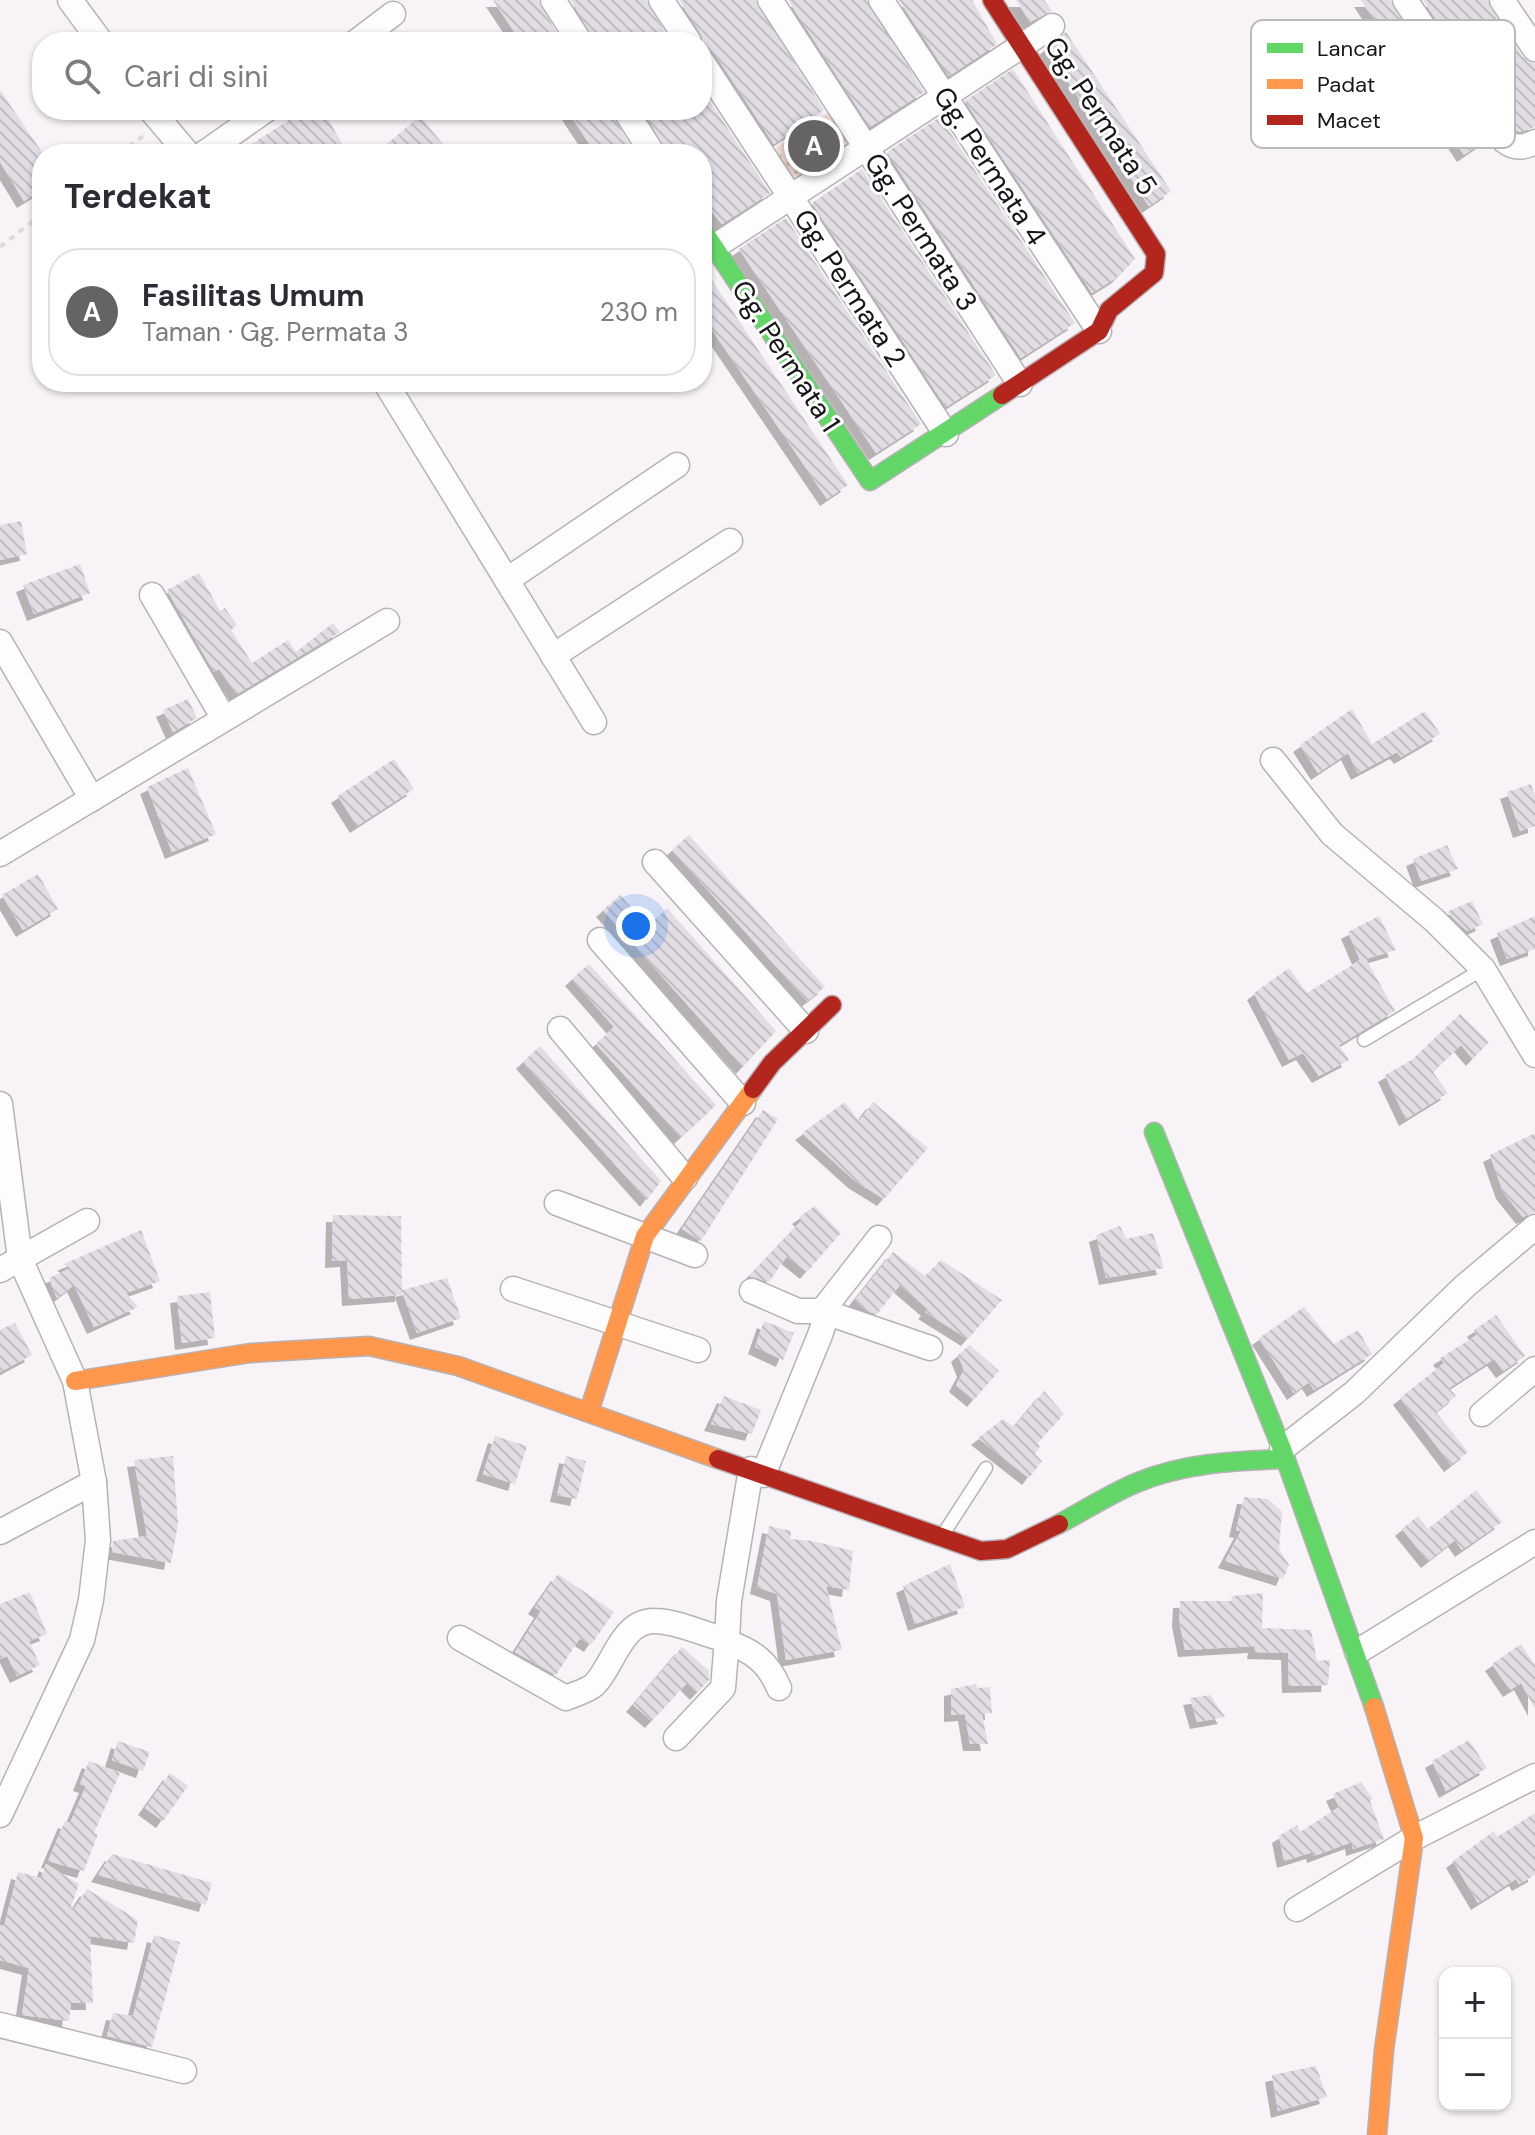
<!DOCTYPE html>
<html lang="id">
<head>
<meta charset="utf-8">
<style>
	:root { --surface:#fff; --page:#f2f2f3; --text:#2b2b33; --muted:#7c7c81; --line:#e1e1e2; --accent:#666365 }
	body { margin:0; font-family:"DM Sans",sans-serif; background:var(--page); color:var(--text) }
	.controls { position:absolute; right:24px; bottom:24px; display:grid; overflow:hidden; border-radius:16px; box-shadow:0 2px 6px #0004 }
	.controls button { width:72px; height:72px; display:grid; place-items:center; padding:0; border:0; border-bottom:2px solid var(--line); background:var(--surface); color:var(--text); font:40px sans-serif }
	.you { position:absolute; left:636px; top:926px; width:28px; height:28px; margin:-20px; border:6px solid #fff; border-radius:50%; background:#1a73e8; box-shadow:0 0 0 12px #1a73e833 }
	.badge { display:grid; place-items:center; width:52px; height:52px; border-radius:50%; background:var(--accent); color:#fff; font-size:26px; font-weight:700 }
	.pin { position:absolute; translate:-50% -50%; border:4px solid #fff; box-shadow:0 2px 8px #0006 }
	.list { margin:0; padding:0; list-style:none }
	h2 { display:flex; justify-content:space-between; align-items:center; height:104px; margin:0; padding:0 32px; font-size:34px }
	h2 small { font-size:26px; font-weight:400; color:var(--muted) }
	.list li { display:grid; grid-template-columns:52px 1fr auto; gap:24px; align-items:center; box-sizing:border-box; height:128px; margin:0 16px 16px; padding:0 16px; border:2px solid var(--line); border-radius:32px }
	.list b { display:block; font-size:30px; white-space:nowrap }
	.list p { margin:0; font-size:26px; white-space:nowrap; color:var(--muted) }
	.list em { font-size:26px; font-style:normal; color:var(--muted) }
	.icon { flex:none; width:44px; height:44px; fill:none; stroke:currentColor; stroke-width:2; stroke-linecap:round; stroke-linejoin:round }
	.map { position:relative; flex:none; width:1535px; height:2135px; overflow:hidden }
	.search { position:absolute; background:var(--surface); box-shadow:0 2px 6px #0004; left:32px; top:32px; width:680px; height:88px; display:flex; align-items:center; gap:20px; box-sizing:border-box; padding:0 28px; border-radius:32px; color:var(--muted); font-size:30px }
	.panel { position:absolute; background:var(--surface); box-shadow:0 2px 6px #0004; left:32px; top:144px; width:680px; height:248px; border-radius:32px }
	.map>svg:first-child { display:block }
	.grass { fill:url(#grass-dots) }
	.building { fill:url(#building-back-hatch); filter:url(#shadow) }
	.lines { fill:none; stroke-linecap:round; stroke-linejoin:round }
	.lane-casing { stroke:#b6b2b5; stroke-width:15 }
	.street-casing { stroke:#b6b2b5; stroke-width:27 }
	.fast-casing { stroke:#b6b2b5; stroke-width:21 }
	.slow-casing { stroke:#b6b2b5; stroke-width:21 }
	.jam-casing { stroke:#b6b2b5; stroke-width:21 }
	.path { stroke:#dcdbdc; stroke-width:4; stroke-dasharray:6 6; stroke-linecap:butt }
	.lane { stroke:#fefdfe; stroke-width:12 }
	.street { stroke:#fefdfe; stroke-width:24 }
	.fast { stroke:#63d668; stroke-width:18 }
	.slow { stroke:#ff974d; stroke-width:18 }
	.jam { stroke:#b3261e; stroke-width:18 }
	.labels { text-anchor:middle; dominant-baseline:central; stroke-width:6; stroke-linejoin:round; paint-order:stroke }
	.street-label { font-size:28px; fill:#171517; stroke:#fff }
	.key { fill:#fff; stroke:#b9b9b9; stroke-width:2 }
	.key-label { font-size:22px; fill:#171517 }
</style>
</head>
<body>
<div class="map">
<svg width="1535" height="2135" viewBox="0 0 1535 2135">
	<defs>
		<pattern id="grass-dots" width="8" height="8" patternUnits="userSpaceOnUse" patternTransform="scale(2)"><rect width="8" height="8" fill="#fae0d9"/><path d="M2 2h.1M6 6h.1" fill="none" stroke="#d6bfba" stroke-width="1.8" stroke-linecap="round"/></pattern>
		<pattern id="building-back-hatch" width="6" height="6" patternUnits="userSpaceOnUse" patternTransform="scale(2)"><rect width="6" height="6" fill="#e2dde5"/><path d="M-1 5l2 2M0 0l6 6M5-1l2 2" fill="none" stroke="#c1bdc4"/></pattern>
		<filter id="shadow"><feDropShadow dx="-7" dy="7" stdDeviation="0" flood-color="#0004"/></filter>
	</defs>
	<rect width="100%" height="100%" fill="#f8f3f6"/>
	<polygon class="grass" points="834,109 856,141 795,182 773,150"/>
	<g class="building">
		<polygon points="493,0 538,0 562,42 521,42"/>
		<polygon points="571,0 646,0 671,42 595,42"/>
		<polygon points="679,0 755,0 824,110 774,144 715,54 703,47 701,34"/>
		<polygon points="788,0 866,0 924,92 870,127"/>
		<polygon points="899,0 972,0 997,44 949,76"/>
		<polygon points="1016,0 1044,0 1052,11 1030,22"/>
		<polygon points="1361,0 1390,0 1483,142 1464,155"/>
		<polygon points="1423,0 1487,0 1523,57 1535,64 1535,127 1519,132 1505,121"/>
		<polygon points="1066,32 1171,191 1149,206 1046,48"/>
		<polygon points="1013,69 1135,259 1119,276 1092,293 965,101"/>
		<polygon points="702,89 770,193 722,224 712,212 702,209 702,154 668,154 643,110 702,110"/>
		<polygon points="0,90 42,152 42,190 24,201 0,162"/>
		<polygon points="312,110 323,110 348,154 236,154 292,118 294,121"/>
		<polygon points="567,110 610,110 635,154 596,154"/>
		<polygon points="420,116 451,154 375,154"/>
		<polygon points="940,117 1075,323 1021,358 887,152"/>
		<polygon points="862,169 996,375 946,407 812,203"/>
		<polygon points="786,218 921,424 876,453 739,249"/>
		<polygon points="702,265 848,485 827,499 702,315"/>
		<polygon points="21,521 27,554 0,560 0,525"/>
		<polygon points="80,564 90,593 34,614 23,585"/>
		<polygon points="199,573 220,611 225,608 237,625 231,630 252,663 288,640 296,652 333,623 340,632 237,694 219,669 214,672 167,590"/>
		<polygon points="188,699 197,718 173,732 163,710"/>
		<polygon points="1352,709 1372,744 1425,711 1440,734 1401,757 1397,752 1358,773 1348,753 1318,773 1300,745"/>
		<polygon points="394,759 414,789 357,826 338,796"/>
		<polygon points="188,768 216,834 172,852 147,787"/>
		<polygon points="1531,784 1535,796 1535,826 1520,831 1507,792"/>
		<polygon points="689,835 825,987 807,1001 672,850"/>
		<polygon points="1447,845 1458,869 1421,881 1413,859"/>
		<polygon points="38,874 58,909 23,930 2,895"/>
		<polygon points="620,895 648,926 667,908 776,1031 743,1067 603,910"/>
		<polygon points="1472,901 1483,924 1467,931 1447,912"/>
		<polygon points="1379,916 1396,950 1366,959 1395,1011 1339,1045 1349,1060 1319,1076 1303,1053 1289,1060 1254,993 1289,968 1307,993 1360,960 1348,932"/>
		<polygon points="1535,916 1535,949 1507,959 1497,933"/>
		<polygon points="589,964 716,1105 681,1137 596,1044 614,1027 572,979"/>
		<polygon points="1460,1014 1489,1042 1473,1059 1461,1045 1433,1072 1448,1093 1406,1119 1385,1075 1413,1059"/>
		<polygon points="540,1046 661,1181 647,1200 523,1062"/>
		<polygon points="845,1102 859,1121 873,1102 928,1148 884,1199 855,1181 802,1133"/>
		<polygon points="763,1110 778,1119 701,1241 682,1229"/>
		<polygon points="1535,1133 1535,1212 1523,1217 1503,1192 1490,1155"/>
		<polygon points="815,1206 841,1233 807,1272 787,1256 769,1282 749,1276 802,1220 799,1217"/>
		<polygon points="333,1215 401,1216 402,1290 447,1278 461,1318 417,1333 402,1291 402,1295 349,1299 347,1260 332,1261"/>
		<polygon points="1120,1226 1126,1239 1153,1233 1164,1268 1106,1278 1096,1235"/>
		<polygon points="141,1230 160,1281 126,1293 138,1307 94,1327 74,1285 57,1298 49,1278 71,1268 64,1264"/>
		<polygon points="893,1252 925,1276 941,1260 1002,1300 968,1339 925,1312 928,1309 900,1285 877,1314 867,1311 855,1300"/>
		<polygon points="210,1292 215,1338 182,1343 177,1296"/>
		<polygon points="1304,1307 1334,1344 1358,1330 1372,1354 1314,1390 1309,1382 1294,1393 1259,1338"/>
		<polygon points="1496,1315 1525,1356 1503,1371 1494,1359 1449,1388 1456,1396 1436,1412 1468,1452 1451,1465 1400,1398 1444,1363 1440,1358 1477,1335 1474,1330"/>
		<polygon points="764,1321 794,1333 783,1360 755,1347"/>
		<polygon points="15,1323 32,1355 0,1372 0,1330"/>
		<polygon points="970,1345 999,1371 974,1400 956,1385 964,1370 958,1355"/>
		<polygon points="1044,1391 1064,1414 1037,1444 1040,1446 1035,1454 1042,1461 1029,1478 978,1438 1003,1419 1014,1427"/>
		<polygon points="724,1396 761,1410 752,1434 711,1424"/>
		<polygon points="495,1436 527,1446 515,1484 483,1474"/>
		<polygon points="173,1456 178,1524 171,1563 112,1552 113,1541 147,1536 134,1460"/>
		<polygon points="566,1456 586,1461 577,1499 557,1495"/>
		<polygon points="1476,1490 1502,1522 1462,1550 1455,1540 1428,1561 1402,1529 1418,1516 1428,1529"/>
		<polygon points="1244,1497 1268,1499 1282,1512 1279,1549 1289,1565 1283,1579 1225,1561 1241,1531 1236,1530"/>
		<polygon points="769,1526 791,1531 790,1539 813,1541 853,1551 849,1590 826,1586 842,1650 786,1660 777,1594 757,1587"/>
		<polygon points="950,1564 965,1607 915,1624 903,1586"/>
		<polygon points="558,1574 614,1612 591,1645 580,1638 556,1675 515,1652 541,1611 535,1607"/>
		<polygon points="30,1592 47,1634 29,1641 40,1665 17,1676 7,1656 0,1659 0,1604"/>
		<polygon points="1263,1593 1262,1628 1311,1630 1317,1661 1330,1660 1328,1685 1289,1686 1288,1653 1254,1652 1255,1646 1185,1650 1179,1620 1180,1601 1231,1601 1232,1596"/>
		<polygon points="1521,1644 1535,1665 1535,1709 1521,1683 1510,1690 1492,1664"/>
		<polygon points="682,1647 709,1671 709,1680 697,1693 687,1683 652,1721 633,1705"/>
		<polygon points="976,1684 977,1688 990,1687 992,1713 982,1714 988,1744 970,1744 965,1714 951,1715 951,1689"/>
		<polygon points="1210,1695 1225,1717 1197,1722 1190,1698"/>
		<polygon points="1469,1740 1487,1768 1446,1791 1432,1761"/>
		<polygon points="118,1741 150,1752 143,1771 112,1760"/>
		<polygon points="89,1761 120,1773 94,1833 98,1834 84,1871 48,1861 65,1821 70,1823 86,1786 80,1784"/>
		<polygon points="170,1773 188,1786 163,1821 145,1808"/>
		<polygon points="1361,1782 1373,1799 1370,1801 1384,1839 1353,1849 1352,1842 1314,1856 1313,1852 1284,1861 1279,1836 1297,1825 1300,1832 1339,1807 1333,1794"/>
		<polygon points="1535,1813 1535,1875 1519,1884 1516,1879 1478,1903 1453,1861 1494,1831 1497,1837"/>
		<polygon points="112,1854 212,1883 206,1905 98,1875"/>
		<polygon points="46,1864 79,1884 71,1907 74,1909 87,1889 138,1920 134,1943 90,1936 93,2003 71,2003 69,2021 22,2015 29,1968 0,1960 0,1925 4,1926 18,1872 41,1878"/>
		<polygon points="154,1935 180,1942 152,2047 107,2036 113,2013 133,2016"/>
		<polygon points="1316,2066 1327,2097 1278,2111 1272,2075"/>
	</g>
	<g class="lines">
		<defs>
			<g id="lane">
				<polyline points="1364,1040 1483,969"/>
				<polyline points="942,1536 986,1468"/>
			</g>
			<g id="street">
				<polyline points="70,0 101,42"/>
				<polyline points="553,0 580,42"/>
				<polyline points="661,0 689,42"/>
				<polyline points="770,0 1020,384"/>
				<polyline points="881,0 1099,331"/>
				<path d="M1405,0L1493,130C1507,145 1516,152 1535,142"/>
				<polyline points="1502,0 1535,49"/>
				<polyline points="356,42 393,14"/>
				<polyline points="702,62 946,434"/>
				<polyline points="151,110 188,154"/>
				<polyline points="625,110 653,154"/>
				<polyline points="203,154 266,110"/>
				<polyline points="714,247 1052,26"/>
				<polyline points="385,382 594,722"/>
				<polyline points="507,580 677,465"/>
				<polyline points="152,595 223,717"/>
				<polyline points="0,642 92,799"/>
				<polyline points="553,656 730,541"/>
				<polyline points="1273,760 1332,834 1434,920 1483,969 1535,1055"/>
				<polyline points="0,854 387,621"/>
				<polyline points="655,862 806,1031"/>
				<polyline points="600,940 743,1103"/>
				<polyline points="560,1029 685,1178"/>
				<polyline points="0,1104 20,1259 75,1381 94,1482 98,1540 91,1600 82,1640 0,1815"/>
				<polyline points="557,1203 695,1255"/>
				<polyline points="0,1270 87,1221"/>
				<polyline points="513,1289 698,1350"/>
				<polyline points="752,1291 798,1311 822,1311 879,1238"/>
				<polyline points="1482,1414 1535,1369"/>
				<polyline points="1282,1449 1354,1393 1465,1286 1535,1227"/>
				<polyline points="763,1475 820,1335 824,1323 822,1311 930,1348"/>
				<polyline points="0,1532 94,1482"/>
				<path d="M460,1638L566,1698C575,1694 587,1691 594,1685C613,1667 621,1620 655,1621C677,1621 705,1635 727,1640L729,1601L751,1469"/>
				<path d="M727,1642C753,1651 768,1662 779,1688"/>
				<polyline points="1357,1652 1535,1542"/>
				<polyline points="676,1738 723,1688 727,1640"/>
				<polyline points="1297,1909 1414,1838 1535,1776"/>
				<polyline points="0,2025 184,2071"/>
			</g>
			<g id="fast">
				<polyline points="702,229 870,481 1002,395"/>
				<polyline points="1154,1132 1282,1449 1374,1707"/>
				<path d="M1059,1524C1085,1510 1110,1494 1136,1483C1183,1463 1233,1461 1283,1459"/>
			</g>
			<g id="slow">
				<polyline points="75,1381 250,1353 369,1346 458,1366 718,1459"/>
				<polyline points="589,1412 645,1236 753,1089"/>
				<polyline points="1374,1707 1414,1838 1384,2050 1377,2135"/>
			</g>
			<g id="jam">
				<polyline points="992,0 1156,254 1154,273 1109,310 1099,331 1002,395"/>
				<polyline points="753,1089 772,1063 832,1005"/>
				<polyline points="718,1459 981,1551 1007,1549 1059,1524"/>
			</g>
		</defs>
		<use href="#lane" class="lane-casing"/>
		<use href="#street" class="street-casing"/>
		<use href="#fast" class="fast-casing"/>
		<use href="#slow" class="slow-casing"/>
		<use href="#jam" class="jam-casing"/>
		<g class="path">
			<polyline points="119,154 143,136"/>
			<polyline points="0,247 42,214"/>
		</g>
		<use href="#lane" class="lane"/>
		<use href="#street" class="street"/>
		<use href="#fast" class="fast"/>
		<use href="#slow" class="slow"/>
		<use href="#jam" class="jam"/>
	</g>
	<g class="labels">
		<g class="street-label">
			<text transform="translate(1101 116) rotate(57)">Gg. Permata 5</text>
			<text transform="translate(990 166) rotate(57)">Gg. Permata 4</text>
			<text transform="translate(921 232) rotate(57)">Gg. Permata 3</text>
			<text transform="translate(850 288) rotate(57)">Gg. Permata 2</text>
			<text transform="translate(786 356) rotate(57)">Gg. Permata 1</text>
		</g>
	</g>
	<rect x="1251" y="20" width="264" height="128" rx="12" class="key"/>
	<rect x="1267" y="43" width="36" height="10" fill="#63d668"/>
	<rect x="1267" y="79" width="36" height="10" fill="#ff974d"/>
	<rect x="1267" y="115" width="36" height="10" fill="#b3261e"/>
	<g class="key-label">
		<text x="1317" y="56">Lancar</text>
		<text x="1317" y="92">Padat</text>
		<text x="1317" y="128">Macet</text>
	</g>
</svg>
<div class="controls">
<button>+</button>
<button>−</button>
</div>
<div class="you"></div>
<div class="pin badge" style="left:814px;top:146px">A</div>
<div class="search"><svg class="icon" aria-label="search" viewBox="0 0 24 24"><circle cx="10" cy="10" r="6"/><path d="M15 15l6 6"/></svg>Cari di sini</div>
<section class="panel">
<h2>Terdekat<small></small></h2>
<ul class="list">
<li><span class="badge">A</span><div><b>Fasilitas Umum</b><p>Taman · Gg. Permata 3</p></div><em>230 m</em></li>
</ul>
</section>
</div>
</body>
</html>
